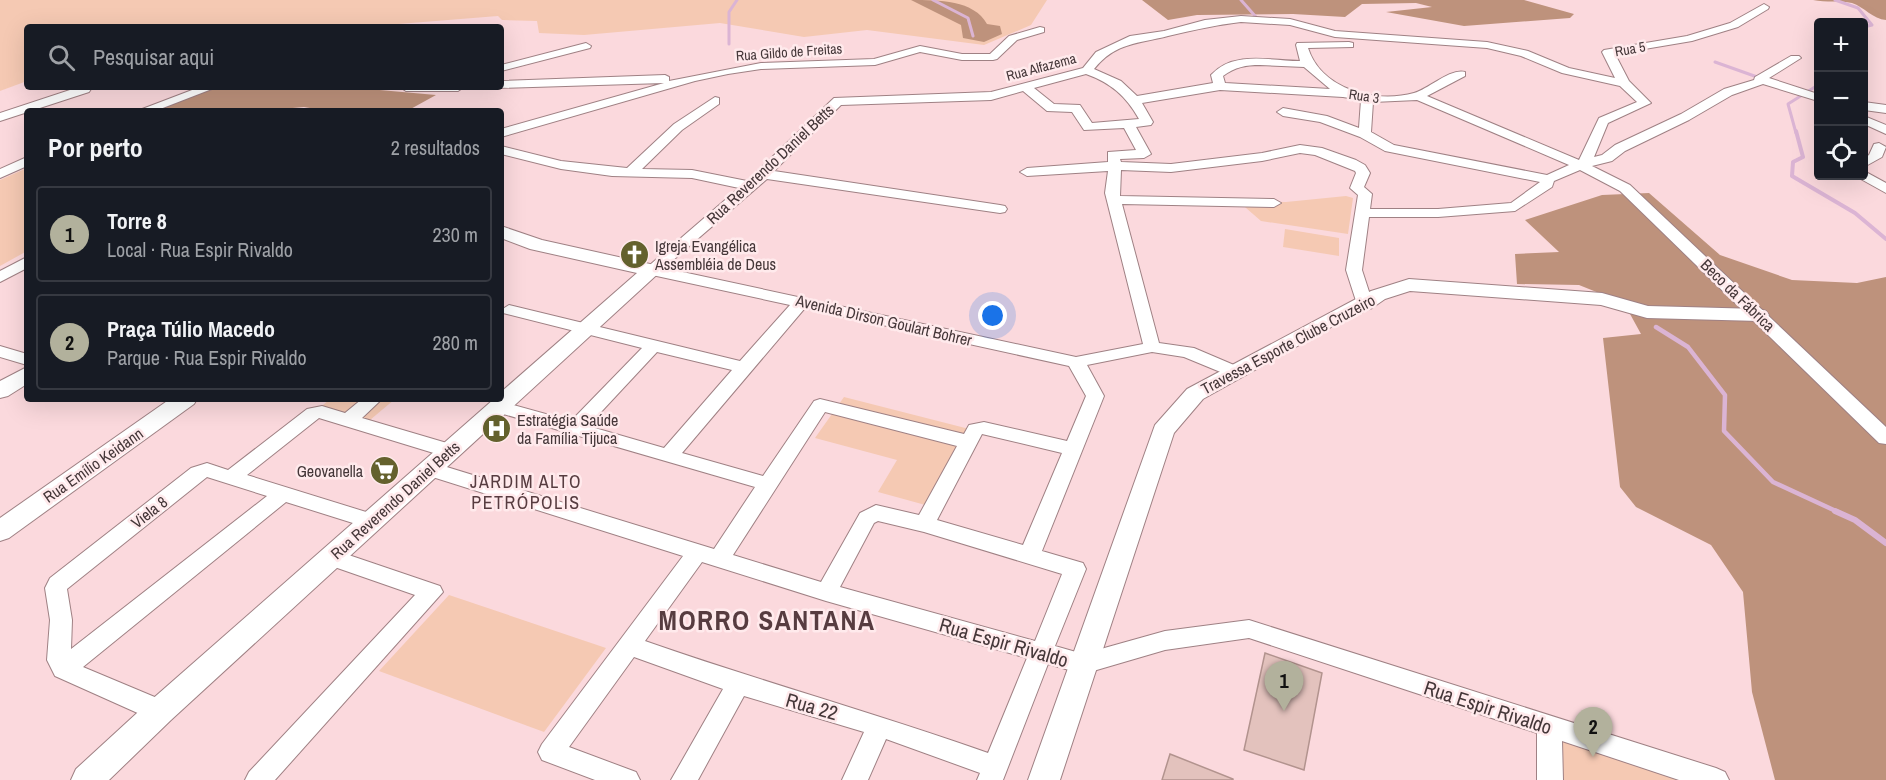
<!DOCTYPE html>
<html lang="pt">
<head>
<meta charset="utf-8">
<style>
	:root { --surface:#171b24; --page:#242831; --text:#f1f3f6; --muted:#9ea1a6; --line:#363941; --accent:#b2b19c }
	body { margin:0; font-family:"Archivo Narrow",sans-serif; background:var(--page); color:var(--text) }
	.controls { position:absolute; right:18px; top:18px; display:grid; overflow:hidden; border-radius:6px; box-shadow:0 6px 24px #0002 }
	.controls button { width:54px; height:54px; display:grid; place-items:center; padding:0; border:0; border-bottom:2px solid var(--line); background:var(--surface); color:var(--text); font:30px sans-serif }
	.you { position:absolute; left:993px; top:316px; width:21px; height:21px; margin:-15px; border:4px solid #fff; border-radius:50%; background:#1a73e8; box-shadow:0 0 0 9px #1a73e833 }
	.badge { display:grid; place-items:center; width:39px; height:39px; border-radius:50%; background:var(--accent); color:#111; font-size:20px; font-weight:700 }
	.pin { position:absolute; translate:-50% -50px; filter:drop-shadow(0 2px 3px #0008) }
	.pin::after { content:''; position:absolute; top:32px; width:21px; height:18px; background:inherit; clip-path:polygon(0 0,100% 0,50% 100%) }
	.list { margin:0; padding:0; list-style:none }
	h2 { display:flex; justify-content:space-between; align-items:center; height:78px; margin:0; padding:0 24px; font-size:26px }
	h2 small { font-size:20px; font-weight:400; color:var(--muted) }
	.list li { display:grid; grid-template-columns:39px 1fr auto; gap:18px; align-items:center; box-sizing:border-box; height:96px; margin:0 12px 12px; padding:0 12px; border:2px solid var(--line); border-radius:6px }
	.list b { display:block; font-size:22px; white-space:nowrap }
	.list p { margin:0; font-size:20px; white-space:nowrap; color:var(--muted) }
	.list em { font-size:20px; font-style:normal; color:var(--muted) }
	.icon { flex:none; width:33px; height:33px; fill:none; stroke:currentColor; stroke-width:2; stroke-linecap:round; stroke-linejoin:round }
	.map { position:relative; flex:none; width:1886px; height:780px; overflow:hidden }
	.search { position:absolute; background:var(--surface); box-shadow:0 6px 24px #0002; left:24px; top:24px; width:480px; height:66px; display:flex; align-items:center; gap:15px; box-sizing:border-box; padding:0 21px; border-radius:6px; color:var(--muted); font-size:22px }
	.panel { position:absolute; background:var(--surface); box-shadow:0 6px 24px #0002; left:24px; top:108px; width:480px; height:294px; border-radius:6px }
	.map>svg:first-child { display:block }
	.green { fill:#f5c9b3 }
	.forest { fill:#be927c }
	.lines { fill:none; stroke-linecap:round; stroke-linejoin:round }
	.stream-far3 { stroke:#dbb4d4; stroke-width:3 }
	.stream-far2 { stroke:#dbb4d4; stroke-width:4 }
	.stream-far1 { stroke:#dbb4d4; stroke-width:4.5 }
	.stream { stroke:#dbb4d4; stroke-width:6 }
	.building { fill:#e3c2bd; stroke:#b2938e; stroke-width:1.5 }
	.minor-casing { stroke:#9f8184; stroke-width:2 }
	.tertiary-casing { stroke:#9f8184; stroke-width:2 }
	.minor { fill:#fff; fill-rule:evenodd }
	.tertiary { fill:#fff; fill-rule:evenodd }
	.labels { text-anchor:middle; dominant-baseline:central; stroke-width:5; stroke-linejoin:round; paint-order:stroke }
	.far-street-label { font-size:14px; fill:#453739; stroke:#ffeaec }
	.street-label { font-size:16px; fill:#453739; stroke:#ffeaec }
	.poi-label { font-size:16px; fill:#453739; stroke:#ffeaec; text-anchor:start }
	.neighbourhood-label { font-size:18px; letter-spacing:1.5px; fill:#573c40; stroke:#ffeaec }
	.near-street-label { font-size:20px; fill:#453739; stroke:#ffeaec }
	.near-district-label { font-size:27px; font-weight:bold; letter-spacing:1.5px; fill:#573c40; stroke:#ffeaec }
</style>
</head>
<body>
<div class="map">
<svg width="1886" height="780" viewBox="0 0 1886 780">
	<rect width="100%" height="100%" fill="#fbd9dd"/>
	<g class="green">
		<polygon points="0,0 1047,0 1031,25 984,45 867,30 804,37 720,23 584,35 539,33 537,21 502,20 498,16 361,27 27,27 27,81 0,91"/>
		<polygon points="27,168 27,251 0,266 0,180"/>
		<polygon points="1346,196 1353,198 1348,234 1261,221 1238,201 1286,202"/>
		<polygon points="1285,229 1339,238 1339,256 1283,247"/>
		<polygon points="844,397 981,432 940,509 878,492 897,460 815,438"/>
		<polygon points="330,399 395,399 370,420 322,406"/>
		<polygon points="449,595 606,648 544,732 379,671"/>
		<polygon points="1560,734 1691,780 1560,780"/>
	</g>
	<g class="forest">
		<path d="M911,0C939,0 974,0 987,24L1000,26L1002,34L984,42L963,38L961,25Z"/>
		<polygon points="1142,0 1524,0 1574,14 1570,18 1464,26 1386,12 1432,7 1416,3 1362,4 1345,17 1293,14 1197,15 1168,20"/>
		<path d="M1813,0H1886V20C1873,19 1864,7 1852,3C1840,0 1826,3 1813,0Z"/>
		<polygon points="215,87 346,87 436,95 407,111 327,111 304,107 259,111 154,111"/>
		<polygon points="1649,193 1720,255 1792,280 1857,283 1886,277 1886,780 1775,780 1752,692 1743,592 1711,545 1636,507 1620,487 1603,338 1641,334 1624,303 1579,285 1517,284 1515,254 1559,252 1525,220 1602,195"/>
	</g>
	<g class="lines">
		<g class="stream-far3">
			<polyline points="933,0 968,18 973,36"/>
			<polyline points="1241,0 1256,17"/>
			<polyline points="1835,0 1858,8 1872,25 1864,27"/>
			<polyline points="729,44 729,12 737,0"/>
			<polyline points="1715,62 1760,78"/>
			<polyline points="1796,133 1788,104 1818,85"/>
		</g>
		<polyline class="stream-far2" points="1796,131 1803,157 1793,162 1792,176 1855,213 1886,239"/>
		<polyline class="stream-far1" points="1656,327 1688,347 1725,395 1724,431 1773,482 1838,512"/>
		<polyline class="stream" points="1835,511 1855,520 1886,543"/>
	</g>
	<g class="building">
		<polygon points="1265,653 1322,673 1304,770 1244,750"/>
		<polygon points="1170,754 1233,779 1233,780 1162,780"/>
	</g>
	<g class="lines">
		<defs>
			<g id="minor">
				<path d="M1764,4L1769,7L1768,9L1738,27L1692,41L1615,54L1629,81L1651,103L1608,123L1594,157L1602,155L1615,145L1681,114L1724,89L1754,80L1755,77L1791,56H1799L1801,58L1769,78L1818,94V101L1763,84L1732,95L1689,120L1625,151L1612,161L1592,166L1630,185L1886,427V444L1879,443L1620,191L1580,170L1554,181L1552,187L1515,211L1438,217H1369L1362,270L1373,304L1365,309L1357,304L1346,270L1358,195L1350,188L1356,173L1355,171L1315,155L1300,153L1262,161L1171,172L1121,170L1120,196L1274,199L1281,203L1274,207L1122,204L1159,343L1194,348L1241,368L1244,372L1241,376L1235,378L1184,357L1152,352L1087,365L1104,396L1042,551L1083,563L1086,569L1055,646L1083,654L1165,631L1249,620L1716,768L1725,772L1729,780H1679L1562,741L1563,780H1537V733L1249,638L1165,650L1083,674L1048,664L1003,780H977L980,773L886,739L868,780H842L864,732L744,696L698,780H671L723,689L634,657L569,747L636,772L640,780H595L542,760L538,752L542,744L683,556L423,474L420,469L423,464L430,462L437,464L714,549L755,487L493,411L490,407L493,403L499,401L571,421L642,348L503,313L501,310L509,305L740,361L790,305L652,275L644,270L739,188L692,178L612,176L561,169L501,154V146L561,161L627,168L674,124L715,97L719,98V104L682,130L642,169L692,170L747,181L834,98L991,92L1083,68L1096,52L1130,36L1164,31L1205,20L1241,16L1290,19L1335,31L1487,42L1528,51L1569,68L1615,78L1602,52L1604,50L1687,36L1730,23ZM1241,22L1290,25L1335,37L1487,48L1521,56L1562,73L1620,86L1637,102L1599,118L1579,160L1427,96L1465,76V72C1450,68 1429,89 1414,93C1375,104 1321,89 1308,48L1353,47V43L1349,42L1297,43L1296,45L1300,61C1271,61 1234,50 1211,75L1213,83L1137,96L1121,81L1094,69C1116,42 1138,44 1168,36C1193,30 1216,25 1241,22ZM1260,65L1304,67L1330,89L1225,83L1223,76C1235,67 1246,65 1260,65ZM1086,74C1111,83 1126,96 1139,119L1092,123L1080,105L1054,104L1034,88ZM1220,90L1343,97L1361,100L1359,128L1327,116L1283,108L1277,112L1283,116L1320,122L1360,137L1385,151L1540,182L1511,203L1438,209H1370L1372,194L1364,187L1370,173L1365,165L1356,160L1322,148L1300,145L1262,153L1171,164L1121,162L1120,159L1144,158L1151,154L1136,127L1151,125L1153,122L1142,103ZM1023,91L1047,111L1072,112L1084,130L1124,128L1136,150L1108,152V162L1027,168L1020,172L1027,176L1108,171L1105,193L1143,344L1076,357L664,268L767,179L1000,213L1005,212L1007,209L1005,206L1000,205L774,171L841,105L991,100ZM1417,100L1569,165L1547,175L1394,145L1371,132L1373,102ZM805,308L1069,366L1086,396L1067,441L984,422L969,425L964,434L820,399L814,401L763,476L682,453ZM657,352L732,370L664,448L588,426ZM825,412L957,446L919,515L876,505L860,513L821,582L733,555ZM982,434L1062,453L1023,545L937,520ZM878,521L924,532L1062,574L1035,641L840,587L874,523ZM702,562L826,601L1027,658L988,753C875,713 759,681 645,641Z"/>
				<polygon points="1040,27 1044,28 1044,32 1017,40 997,59 993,60 962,60 920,52 875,65 761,69 728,74 695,81 501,137 501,129 664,83 497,88 501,87 501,81 665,75 669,77 669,81 761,63 874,59 920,46 962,54 990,54 1009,36"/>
				<polygon points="586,43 591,46 590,48 501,71 501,65"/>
				<polygon points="79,87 91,89 89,92 0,121 0,113"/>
				<polygon points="200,87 217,87 155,111 137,111"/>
				<polygon points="400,87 464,87 458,91 406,91"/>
				<polygon points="1864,102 1886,105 1886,113 1864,110"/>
				<polygon points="1864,116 1886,125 1886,134 1864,124"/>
				<polygon points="1879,143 1886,147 1882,157 1864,167 1864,158 1869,155 1874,144"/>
				<polygon points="27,157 27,166 0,178 0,169"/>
				<polygon points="1864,171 1886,183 1886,193 1859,178 1858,176 1864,176"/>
				<polygon points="27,257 27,268 0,282 0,271"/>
				<polygon points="0,346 27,354 27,365 0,357"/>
				<path d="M362,399H382L362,418L457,446L460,451L457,456L450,458L319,418L247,475L379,516L382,521L379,526L372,529L286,502L83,667L169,703L172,711L169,719L160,722L151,719L55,676L47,660L50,620L45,588L50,578L191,468L207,463L228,470L307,409L322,406L345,413ZM207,477L267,496L71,649L72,620L67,589Z"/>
				<polygon points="331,549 440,586 443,592 275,780 245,780 249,772 415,595 323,563 320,557 323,551"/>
			</g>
			<g id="tertiary">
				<polygon points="501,226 542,240 659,266 662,270 171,720 109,780 71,780 76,769 149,702 494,399 501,399 501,392 637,273 530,249 501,238"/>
				<polygon points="1409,279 1602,293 1648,306 1759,309 1766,311 1769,315 1766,319 1759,321 1647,318 1601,305 1410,291 1385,299 1372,308 1342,321 1203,399 1174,433 1060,780 1028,780 1155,425 1187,389 1371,291"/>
				<polygon points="27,367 27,384 8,396 0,398 0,381"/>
				<polygon points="170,399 197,399 194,404 9,538 0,541 0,518"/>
			</g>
		</defs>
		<use href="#minor" class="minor-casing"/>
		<use href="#tertiary" class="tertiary-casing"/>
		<use href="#minor" class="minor"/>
		<use href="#tertiary" class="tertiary"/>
	</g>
	<defs>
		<symbol id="church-disc" viewBox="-11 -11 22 22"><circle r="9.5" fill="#64612d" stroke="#ffeaec"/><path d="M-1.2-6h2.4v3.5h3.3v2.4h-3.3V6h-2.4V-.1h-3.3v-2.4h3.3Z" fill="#fff"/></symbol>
		<symbol id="hospital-disc" viewBox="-11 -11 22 22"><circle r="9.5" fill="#64612d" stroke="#ffeaec"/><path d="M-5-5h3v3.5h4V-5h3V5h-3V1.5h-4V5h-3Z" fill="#fff"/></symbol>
		<symbol id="supermarket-disc" viewBox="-11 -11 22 22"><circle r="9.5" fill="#64612d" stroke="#ffeaec"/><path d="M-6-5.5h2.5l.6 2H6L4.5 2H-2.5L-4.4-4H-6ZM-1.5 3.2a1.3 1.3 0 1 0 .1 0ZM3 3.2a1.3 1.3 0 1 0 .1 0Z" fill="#fff"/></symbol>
	</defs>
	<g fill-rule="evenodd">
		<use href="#church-disc" x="618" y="238" width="33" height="33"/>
		<use href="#hospital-disc" x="480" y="412" width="33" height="33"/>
		<use href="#supermarket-disc" x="368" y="454" width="33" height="33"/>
	</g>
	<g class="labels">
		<g class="far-street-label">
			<text transform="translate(1630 49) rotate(-10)">Rua 5</text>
			<text transform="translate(789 52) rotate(-4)">Rua Gildo de Freitas</text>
			<text transform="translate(1041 67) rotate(-15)">Rua Alfazema</text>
			<text transform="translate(1364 96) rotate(8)">Rua 3</text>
		</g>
		<g class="street-label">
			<text transform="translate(770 164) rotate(-43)">Rua Reverendo Daniel Betts</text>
			<text transform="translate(1738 295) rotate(44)">Beco da Fábrica</text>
			<text transform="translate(884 320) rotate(13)">Avenida Dirson Goulart Bohrer</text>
			<text transform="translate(1288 344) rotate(-28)">Travessa Esporte Clube Cruzeiro</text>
			<text transform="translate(93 465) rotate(-35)">Rua Emílio Keidann</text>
			<text transform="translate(395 500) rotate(-42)">Rua Reverendo Daniel Betts</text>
			<text transform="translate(149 512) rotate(-38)">Viela 8</text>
		</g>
		<g class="poi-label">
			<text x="655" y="246">Igreja Evangélica<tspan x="655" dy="18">Assembléia de Deus</tspan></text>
			<text x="517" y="420">Estratégia Saúde<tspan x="517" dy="18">da Família Tijuca</tspan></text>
			<text x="363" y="471" text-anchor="end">Geovanella</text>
		</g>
		<g class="neighbourhood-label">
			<text x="526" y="481">JARDIM ALTO<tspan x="526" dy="21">PETRÓPOLIS</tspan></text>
		</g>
		<g class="near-street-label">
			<text transform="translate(1004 642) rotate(16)">Rua Espir Rivaldo</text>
			<text transform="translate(812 706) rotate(16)">Rua 22</text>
			<text transform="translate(1488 707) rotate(18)">Rua Espir Rivaldo</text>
		</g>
		<g class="near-district-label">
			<text x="767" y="620">MORRO SANTANA</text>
		</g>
	</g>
</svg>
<div class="controls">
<button>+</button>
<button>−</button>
<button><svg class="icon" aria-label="locate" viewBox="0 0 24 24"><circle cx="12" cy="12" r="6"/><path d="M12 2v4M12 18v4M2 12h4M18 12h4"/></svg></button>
</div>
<div class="you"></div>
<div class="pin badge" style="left:1284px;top:711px">1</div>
<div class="pin badge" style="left:1593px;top:757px">2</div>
<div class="search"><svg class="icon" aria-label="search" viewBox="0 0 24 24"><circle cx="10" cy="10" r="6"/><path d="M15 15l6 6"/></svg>Pesquisar aqui</div>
<section class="panel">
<h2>Por perto<small>2 resultados</small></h2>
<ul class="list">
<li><span class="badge">1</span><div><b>Torre 8</b><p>Local · Rua Espir Rivaldo</p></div><em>230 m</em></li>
<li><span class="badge">2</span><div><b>Praça Túlio Macedo</b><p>Parque · Rua Espir Rivaldo</p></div><em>280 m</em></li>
</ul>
</section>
</div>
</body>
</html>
